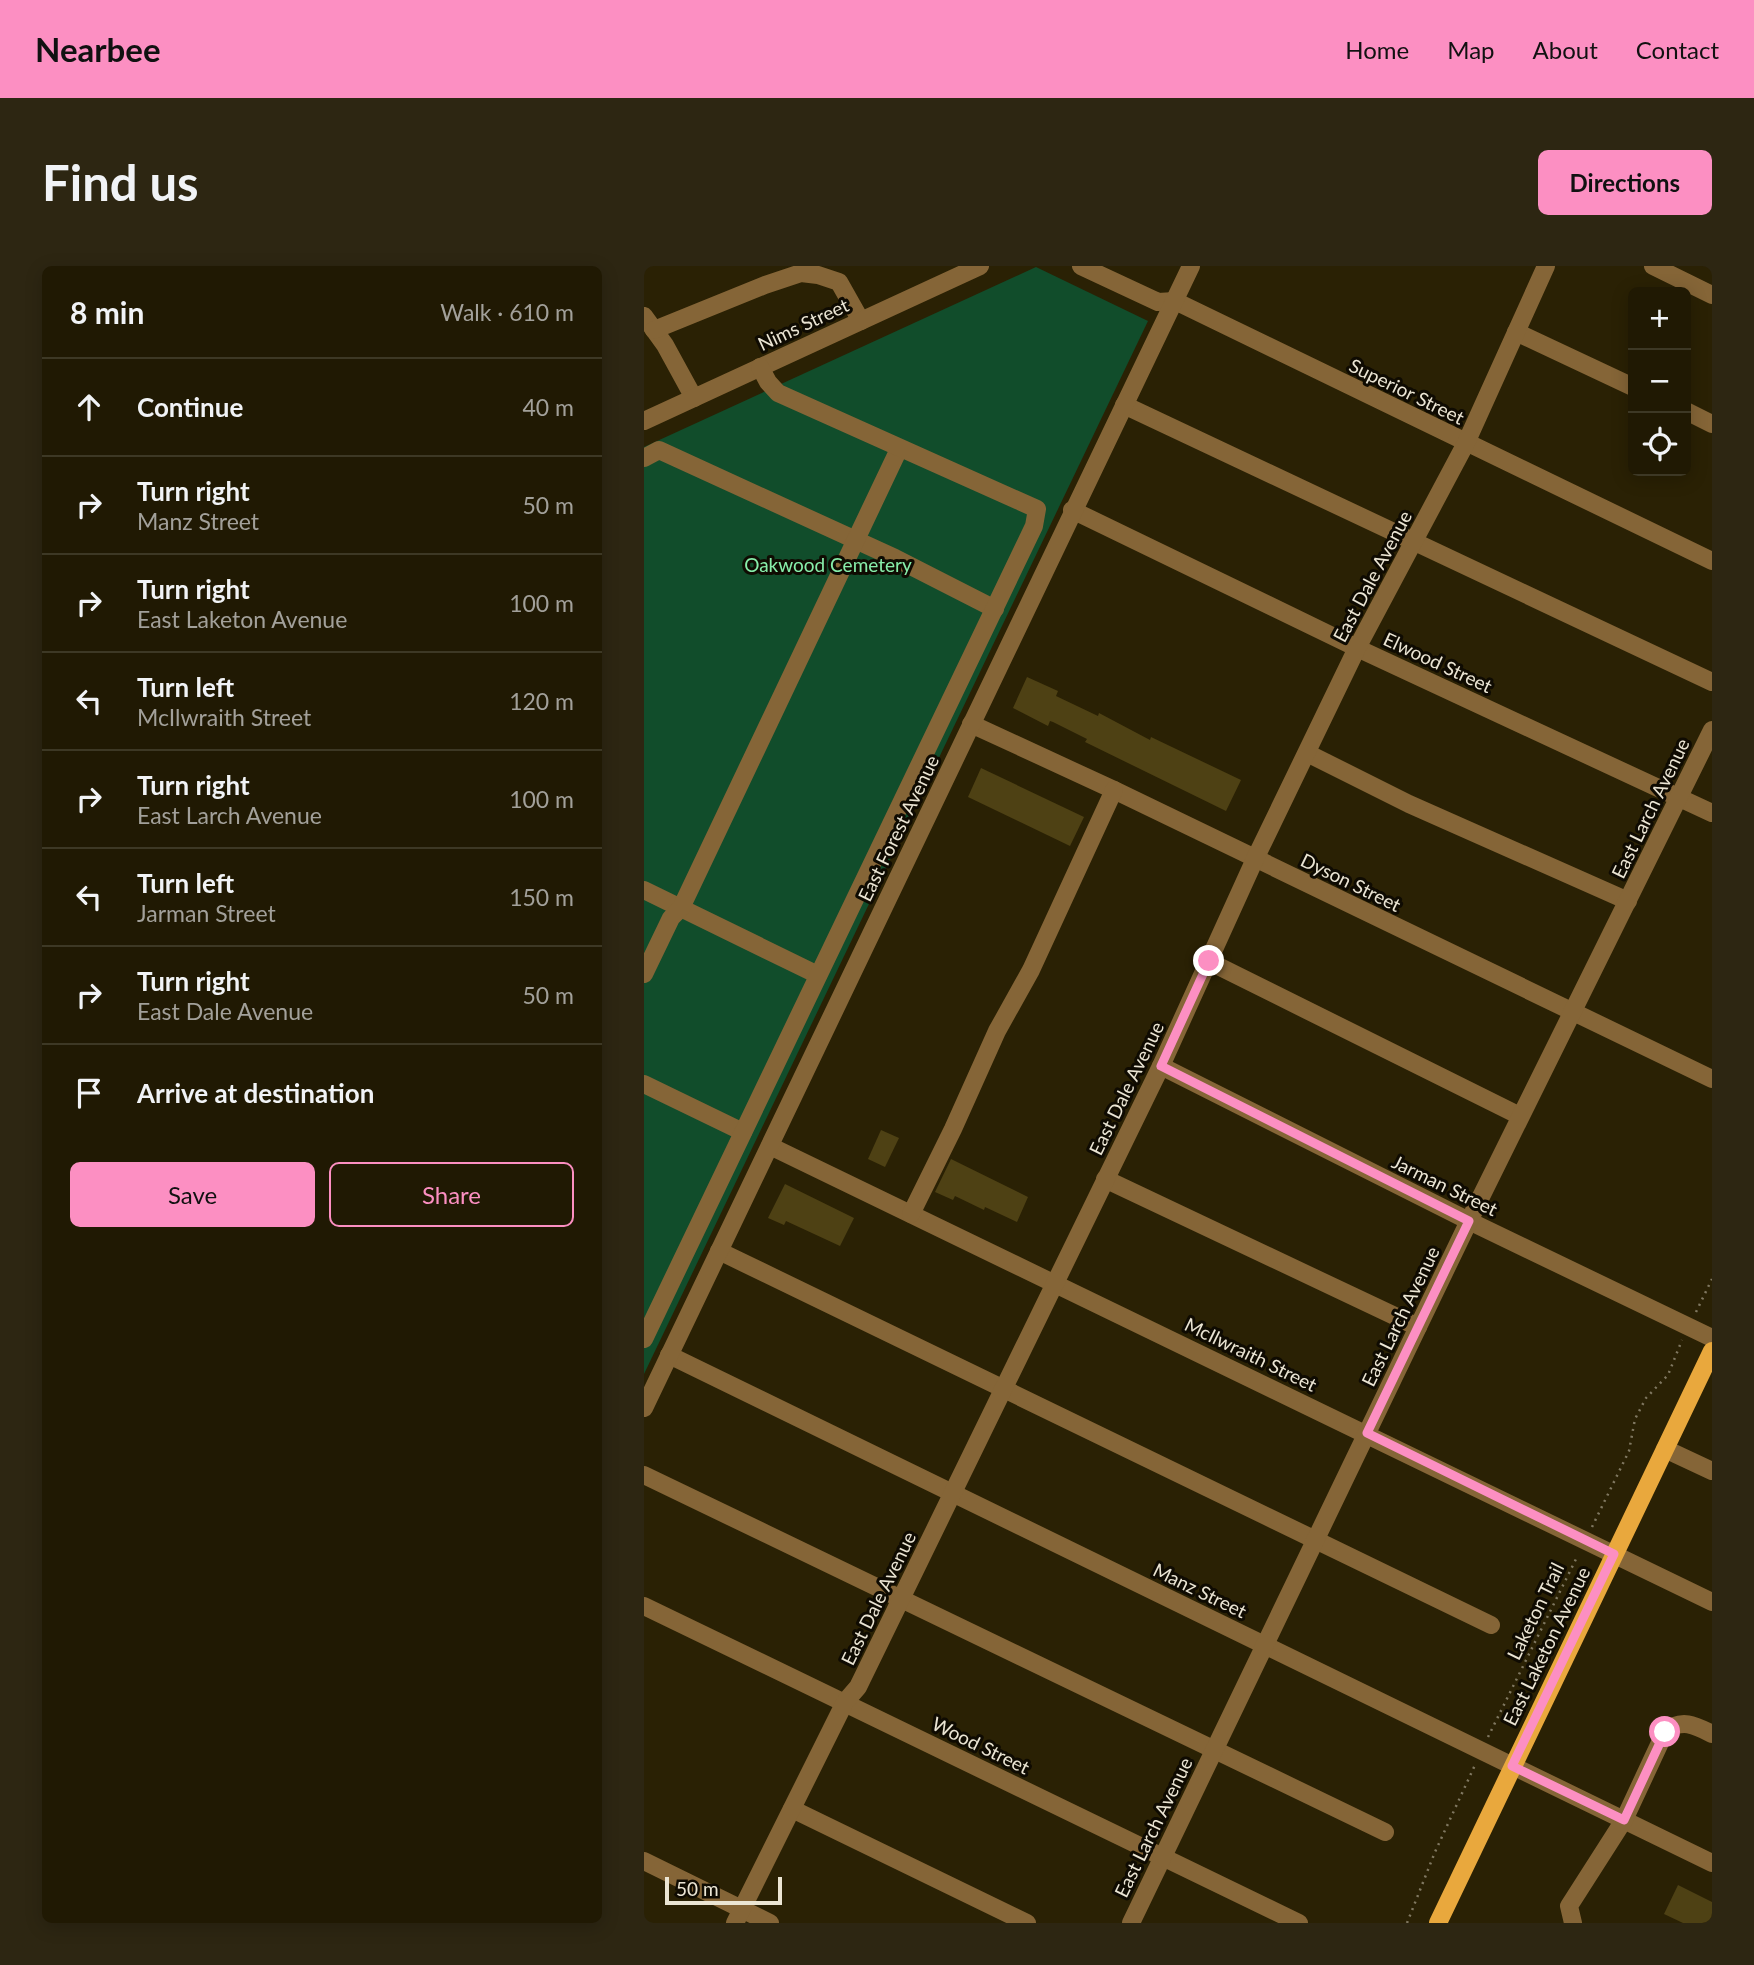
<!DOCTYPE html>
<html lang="en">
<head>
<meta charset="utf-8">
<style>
	:root { --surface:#201903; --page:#2d2612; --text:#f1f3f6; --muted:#a2a09a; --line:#3d3825; --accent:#fc8fc2 }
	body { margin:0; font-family:Lato,sans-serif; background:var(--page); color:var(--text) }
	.controls { position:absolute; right:21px; top:21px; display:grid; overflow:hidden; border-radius:10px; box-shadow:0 4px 18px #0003 }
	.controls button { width:63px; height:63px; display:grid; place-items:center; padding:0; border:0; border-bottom:2px solid var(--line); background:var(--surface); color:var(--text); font:35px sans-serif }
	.scale { position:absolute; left:21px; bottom:18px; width:117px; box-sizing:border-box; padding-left:7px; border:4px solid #ebe5d4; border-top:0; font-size:19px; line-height:24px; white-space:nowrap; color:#ebe5d4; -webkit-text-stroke:5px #0f0b02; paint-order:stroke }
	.stop { position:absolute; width:21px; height:21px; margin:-16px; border:5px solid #fc8fc2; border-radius:50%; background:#fff }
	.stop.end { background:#fc8fc2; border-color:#fff; box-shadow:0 2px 7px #0008 }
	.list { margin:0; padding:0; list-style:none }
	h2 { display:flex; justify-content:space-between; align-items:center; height:91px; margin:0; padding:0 28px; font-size:30px }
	h2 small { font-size:23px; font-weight:400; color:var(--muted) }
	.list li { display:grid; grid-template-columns:46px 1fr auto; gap:21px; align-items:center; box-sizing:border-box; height:98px; padding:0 28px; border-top:2px solid var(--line) }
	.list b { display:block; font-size:26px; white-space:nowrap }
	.list p { margin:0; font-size:23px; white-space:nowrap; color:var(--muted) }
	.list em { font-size:23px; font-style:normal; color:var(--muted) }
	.actions { display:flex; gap:14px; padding:21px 28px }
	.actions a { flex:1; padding:16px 0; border:2px solid var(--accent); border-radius:10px; text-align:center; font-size:24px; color:var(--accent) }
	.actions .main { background:var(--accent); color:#111 }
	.icon { flex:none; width:38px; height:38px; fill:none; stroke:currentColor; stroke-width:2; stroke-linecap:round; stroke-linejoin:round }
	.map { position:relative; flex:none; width:1068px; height:1657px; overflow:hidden; border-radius:10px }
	header { display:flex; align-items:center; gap:42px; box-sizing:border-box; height:98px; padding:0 35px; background:var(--accent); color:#111 }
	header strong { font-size:33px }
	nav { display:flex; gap:38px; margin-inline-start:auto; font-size:24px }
	.intro { display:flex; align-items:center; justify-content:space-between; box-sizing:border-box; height:168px; padding:0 42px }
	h1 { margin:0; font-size:49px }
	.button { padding:18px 32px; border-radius:10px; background:var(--accent); color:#111; font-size:24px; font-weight:700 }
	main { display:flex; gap:42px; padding:0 42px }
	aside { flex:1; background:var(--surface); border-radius:10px; box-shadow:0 4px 18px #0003 }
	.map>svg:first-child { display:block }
	.green { fill:#114d2b }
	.building { fill:#4e4114 }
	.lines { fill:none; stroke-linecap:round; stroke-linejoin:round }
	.path { stroke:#807861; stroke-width:2.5; stroke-dasharray:2 5; stroke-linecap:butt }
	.minor { stroke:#856537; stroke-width:18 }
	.major { stroke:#e9a83d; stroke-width:18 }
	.route { stroke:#fc8fc2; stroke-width:9 }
	.labels { text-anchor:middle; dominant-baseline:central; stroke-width:6; stroke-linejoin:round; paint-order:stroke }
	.street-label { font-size:19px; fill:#ebe5d4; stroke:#0f0b02 }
	.park-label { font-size:19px; fill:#87eeaa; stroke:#0f0b02 }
</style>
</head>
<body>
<header>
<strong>Nearbee</strong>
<nav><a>Home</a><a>Map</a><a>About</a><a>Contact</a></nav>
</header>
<div class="intro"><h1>Find us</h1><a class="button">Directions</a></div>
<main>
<aside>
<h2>8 min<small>Walk · 610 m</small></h2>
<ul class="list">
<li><svg class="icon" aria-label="ahead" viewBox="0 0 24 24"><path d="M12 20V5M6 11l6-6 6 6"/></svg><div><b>Continue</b></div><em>40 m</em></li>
<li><svg class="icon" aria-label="right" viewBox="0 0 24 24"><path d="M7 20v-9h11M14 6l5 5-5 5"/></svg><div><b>Turn right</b><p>Manz Street</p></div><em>50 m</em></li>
<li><svg class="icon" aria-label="right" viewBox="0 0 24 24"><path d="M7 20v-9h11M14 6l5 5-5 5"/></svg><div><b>Turn right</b><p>East Laketon Avenue</p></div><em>100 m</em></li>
<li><svg class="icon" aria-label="left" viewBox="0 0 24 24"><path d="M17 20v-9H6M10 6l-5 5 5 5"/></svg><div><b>Turn left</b><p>McIlwraith Street</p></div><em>120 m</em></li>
<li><svg class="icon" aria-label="right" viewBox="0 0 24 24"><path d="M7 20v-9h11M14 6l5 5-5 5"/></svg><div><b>Turn right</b><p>East Larch Avenue</p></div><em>100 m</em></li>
<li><svg class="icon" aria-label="left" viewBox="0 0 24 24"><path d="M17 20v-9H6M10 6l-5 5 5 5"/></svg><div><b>Turn left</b><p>Jarman Street</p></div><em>150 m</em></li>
<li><svg class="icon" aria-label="right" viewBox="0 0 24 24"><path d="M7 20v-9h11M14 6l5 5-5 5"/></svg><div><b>Turn right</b><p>East Dale Avenue</p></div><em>50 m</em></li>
<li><svg class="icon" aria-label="arrive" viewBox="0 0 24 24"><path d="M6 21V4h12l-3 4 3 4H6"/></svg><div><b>Arrive at destination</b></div></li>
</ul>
<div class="actions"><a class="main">Save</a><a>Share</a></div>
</aside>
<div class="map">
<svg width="1068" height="1657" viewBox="0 0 1068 1657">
	<rect width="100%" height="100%" fill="#2a2104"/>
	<polygon class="green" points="392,1 504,55 0,1108 0,181"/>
	<g class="building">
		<polygon points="383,411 414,425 412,430 454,450 455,447 506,474 507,471 597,514 582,545 441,476 443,473 409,456 406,455 404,460 369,442"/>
		<polygon points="337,502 440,551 426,580 324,531"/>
		<polygon points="237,864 255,872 241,901 224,893"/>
		<polygon points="307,893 384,931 373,956 341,941 340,944 311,930 309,934 291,926"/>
		<polygon points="141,918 210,952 196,980 142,955 140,959 124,952"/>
		<polygon points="1034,1619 1068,1636 1068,1657 1039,1657 1020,1648"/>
	</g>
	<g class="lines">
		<g class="path">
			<polyline points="1052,1046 1068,1013"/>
			<polyline points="948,1261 985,1185 991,1153 1002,1132 1024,1109 1038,1074"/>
			<polyline points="844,1471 934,1289"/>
			<polyline points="763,1657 791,1586 831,1499"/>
		</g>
		<g class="minor">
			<polyline points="437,0 514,36 531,35 1068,295"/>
			<polyline points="1009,0 1068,29"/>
			<polyline points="0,50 21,79 50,132"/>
			<polyline points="10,64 121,19 157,7 174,9 195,16 217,55"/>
			<polyline points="872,66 989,121"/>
			<polyline points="480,139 1068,416"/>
			<polyline points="1042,145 1068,158"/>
			<polyline points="0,155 336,0"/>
			<polyline points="0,192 15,184 251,292 351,343"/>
			<polyline points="428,244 713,382 1068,547"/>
			<polyline points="327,458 470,524 1068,813"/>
			<polyline points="663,487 765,538 984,635"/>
			<polyline points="0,624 174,709"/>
			<polyline points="564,695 876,850"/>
			<polyline points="0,708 27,652 37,642 255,183"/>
			<polyline points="517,800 825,955 1068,1072"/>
			<polyline points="0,818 99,866"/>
			<polyline points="126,880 1068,1336"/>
			<polyline points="461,913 774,1061"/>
			<polyline points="267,948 309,863 353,765 387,704 470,524"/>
			<polyline points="75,985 847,1359"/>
			<polyline points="0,1073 390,260 393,243 134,127 124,116 116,101"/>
			<polyline points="25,1089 1068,1597"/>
			<polyline points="0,1142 547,0"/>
			<polyline points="1021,1183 1068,1205"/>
			<polyline points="0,1209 741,1566"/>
			<polyline points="0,1340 655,1657"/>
			<polyline points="148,1543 383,1657"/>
			<polyline points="0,1595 126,1657"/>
			<polyline points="91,1657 201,1436 214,1421 517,800 611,593 713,382 822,177 902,0"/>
			<polyline points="487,1657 825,955 1068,464"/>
			<path d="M929,1657L925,1640L980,1554L1021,1466C1037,1452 1051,1459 1068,1468"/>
		</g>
		<polyline class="major" points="794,1657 1068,1085"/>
	</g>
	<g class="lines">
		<polyline class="route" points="565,695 517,800 825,955 723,1167 970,1288 868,1500 980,1554 1021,1466"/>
	</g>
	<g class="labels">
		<g class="street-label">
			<text transform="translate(159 58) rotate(-25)">Nims Street</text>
			<text transform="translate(763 125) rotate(26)">Superior Street</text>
			<text transform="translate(728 310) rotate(-62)">East Dale Avenue</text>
			<text transform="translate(794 396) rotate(25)">Elwood Street</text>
			<text transform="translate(1006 542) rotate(-64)">East Larch Avenue</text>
			<text transform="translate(254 562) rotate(-64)">East Forest Avenue</text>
			<text transform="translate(707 616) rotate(26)">Dyson Street</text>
			<text transform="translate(482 822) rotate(-64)">East Dale Avenue</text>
			<text transform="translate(801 919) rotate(26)">Jarman Street</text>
			<text transform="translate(756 1050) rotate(-64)">East Larch Avenue</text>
			<text transform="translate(607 1088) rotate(26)">McIlwraith Street</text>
			<text transform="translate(556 1324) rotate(26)">Manz Street</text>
			<text transform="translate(234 1332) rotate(-64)">East Dale Avenue</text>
			<text transform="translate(891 1345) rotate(-64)">Laketon Trail</text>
			<text transform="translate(902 1380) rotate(-64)">East Laketon Avenue</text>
			<text transform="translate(337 1479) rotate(26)">Wood Street</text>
			<text transform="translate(509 1561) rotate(-64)">East Larch Avenue</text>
		</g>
		<g class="park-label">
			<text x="184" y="298">Oakwood Cemetery</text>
		</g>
	</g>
</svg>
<div class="controls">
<button>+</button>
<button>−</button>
<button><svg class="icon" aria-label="locate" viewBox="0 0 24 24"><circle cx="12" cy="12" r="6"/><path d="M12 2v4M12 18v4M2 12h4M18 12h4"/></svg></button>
</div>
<div class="scale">50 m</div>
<div class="stop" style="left:1021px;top:1466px"></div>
<div class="stop end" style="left:565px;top:695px"></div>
</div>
</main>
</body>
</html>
